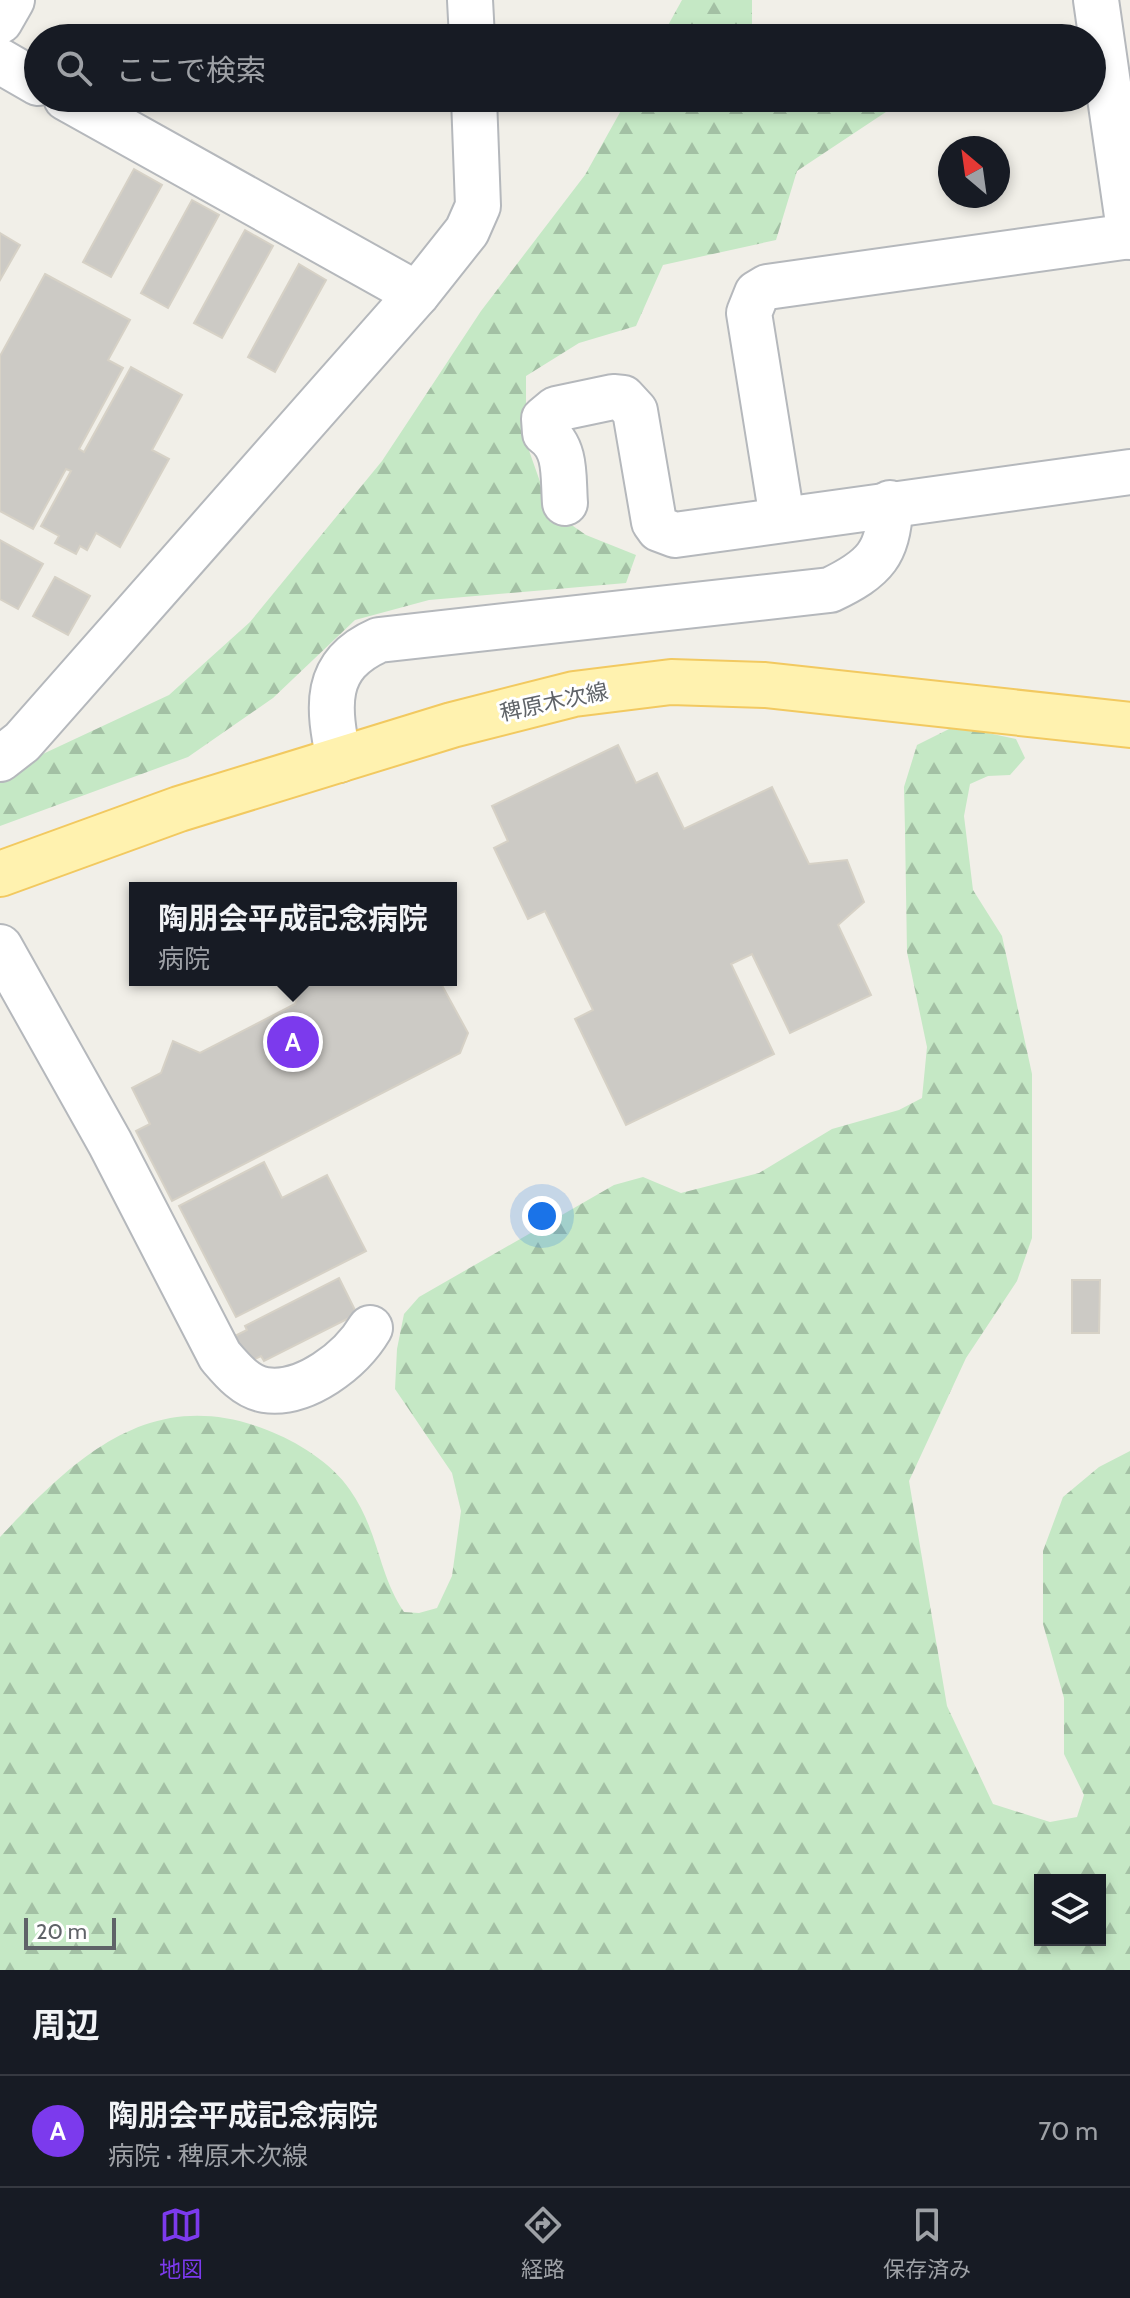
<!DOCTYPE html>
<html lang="ja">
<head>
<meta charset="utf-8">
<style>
	:root { --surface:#171b24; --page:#20242c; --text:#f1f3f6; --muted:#9ea1a6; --line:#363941; --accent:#7c3aed }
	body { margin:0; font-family:Cabin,"Noto Sans JP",sans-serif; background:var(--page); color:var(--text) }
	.controls { position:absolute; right:24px; bottom:24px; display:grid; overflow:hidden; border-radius:0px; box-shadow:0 4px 12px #0003 }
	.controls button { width:72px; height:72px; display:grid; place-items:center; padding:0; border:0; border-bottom:2px solid var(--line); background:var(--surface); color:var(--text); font:40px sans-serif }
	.compass { position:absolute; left:938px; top:136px; width:72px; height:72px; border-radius:50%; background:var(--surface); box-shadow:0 4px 12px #0003; rotate:331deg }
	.scale { position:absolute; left:24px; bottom:20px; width:92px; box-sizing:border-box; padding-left:8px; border:4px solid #5f6368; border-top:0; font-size:22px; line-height:28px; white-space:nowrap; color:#5f6368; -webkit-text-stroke:6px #fff; paint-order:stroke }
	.you { position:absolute; left:542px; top:1216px; width:28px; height:28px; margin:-20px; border:6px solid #fff; border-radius:50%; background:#1a73e8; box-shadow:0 0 0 12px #1a73e833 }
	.badge { display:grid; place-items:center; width:52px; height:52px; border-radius:50%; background:var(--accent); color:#fff; font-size:26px; font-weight:700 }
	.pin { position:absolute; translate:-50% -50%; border:4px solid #fff; box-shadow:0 2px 8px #0006 }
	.popup { position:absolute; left:129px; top:882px; width:328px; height:104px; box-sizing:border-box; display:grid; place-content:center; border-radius:0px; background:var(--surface); filter:drop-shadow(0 2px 6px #0005); font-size:26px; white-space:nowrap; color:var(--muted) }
	.popup b { font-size:30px; color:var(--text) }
	.popup::after { content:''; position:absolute; left:50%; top:100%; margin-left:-16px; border:16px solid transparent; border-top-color:var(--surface) }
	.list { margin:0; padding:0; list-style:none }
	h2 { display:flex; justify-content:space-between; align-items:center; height:104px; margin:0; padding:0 32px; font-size:34px }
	h2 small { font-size:26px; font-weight:400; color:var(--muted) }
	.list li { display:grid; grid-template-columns:52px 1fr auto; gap:24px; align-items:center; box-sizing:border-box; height:112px; padding:0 32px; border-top:2px solid var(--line) }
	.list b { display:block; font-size:30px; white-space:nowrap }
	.list p { margin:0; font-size:26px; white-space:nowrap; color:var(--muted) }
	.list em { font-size:26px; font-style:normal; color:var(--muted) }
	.icon { flex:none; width:44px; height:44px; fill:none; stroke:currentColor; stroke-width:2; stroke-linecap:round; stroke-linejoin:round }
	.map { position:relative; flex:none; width:1130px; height:1970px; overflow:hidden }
	.search { position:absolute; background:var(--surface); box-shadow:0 4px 12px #0003; left:24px; right:24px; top:24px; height:88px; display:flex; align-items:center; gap:20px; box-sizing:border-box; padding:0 28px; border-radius:44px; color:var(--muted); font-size:30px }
	.sheet { height:216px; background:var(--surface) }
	nav { display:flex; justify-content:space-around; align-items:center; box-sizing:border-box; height:112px; border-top:2px solid var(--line); background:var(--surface); font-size:22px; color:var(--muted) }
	nav a { display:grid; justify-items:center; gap:4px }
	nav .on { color:var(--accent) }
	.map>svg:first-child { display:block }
	.forest { fill:url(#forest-firs); fill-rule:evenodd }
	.building { fill:#cccac5; stroke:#d6d1c6; stroke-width:2 }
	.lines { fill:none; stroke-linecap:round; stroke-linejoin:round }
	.minor-casing { stroke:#b5b8bc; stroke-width:48 }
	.major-casing { stroke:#f2c960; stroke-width:48 }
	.minor { stroke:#fff; stroke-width:44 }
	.major { stroke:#fff2af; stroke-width:44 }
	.labels { text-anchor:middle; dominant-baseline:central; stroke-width:6; stroke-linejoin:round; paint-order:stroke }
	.street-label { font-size:22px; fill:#5f6368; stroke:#fff }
</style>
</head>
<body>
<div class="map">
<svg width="1130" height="1970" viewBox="0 0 1130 1970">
	<defs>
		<pattern id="forest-firs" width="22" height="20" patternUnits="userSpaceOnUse" patternTransform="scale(2)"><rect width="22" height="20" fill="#c5e8c5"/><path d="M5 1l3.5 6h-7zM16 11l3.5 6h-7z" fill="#a3c0a4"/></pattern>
	</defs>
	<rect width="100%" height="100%" fill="#f1efe8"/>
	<g class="forest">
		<polygon points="682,0 752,0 752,38 661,38"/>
		<polygon points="628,98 907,98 797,171 776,240 663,265 636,326 579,343 526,376 526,442 550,510 586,535 636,555 626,583 429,600 355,620 273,698 188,757 0,826 0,774 169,695 250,622 382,461 481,311 585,175"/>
		<path d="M955,726L1016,739L1025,758L1010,775L988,776L970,784L964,816L973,890L1002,936L1032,1074V1238L1017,1281L966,1358L909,1481L947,1706L993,1804L1050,1822L1077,1817L1084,1795L1064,1754V1698L1043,1624V1551L1063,1497L1099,1467L1130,1451V1970H0V1537C75,1458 150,1384 267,1430C296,1441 332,1463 350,1490C379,1531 378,1574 404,1612L419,1613L437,1608L452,1576L461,1511L452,1473L395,1389L397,1349L404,1314L419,1297L614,1185L643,1177L681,1193L759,1173L832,1129L899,1110L922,1098L927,1047L907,952L905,831L904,787L917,745ZM1040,1880H1100V1940H1040Z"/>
	</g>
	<g class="building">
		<polygon points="134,169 162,185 111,277 83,262"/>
		<polygon points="192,200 219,215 168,308 141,293"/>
		<polygon points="245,230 273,246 222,338 194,323"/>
		<polygon points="0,233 20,245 0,280"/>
		<polygon points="299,264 326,280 275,372 248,357"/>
		<polygon points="45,274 130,320 108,360 123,368 79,449 84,452 131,367 182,395 152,450 169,459 120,547 96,533 87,550 80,546 76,554 55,543 59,536 41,526 71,471 66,469 33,529 0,511 0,356"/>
		<polygon points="0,540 43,564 18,609 0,599"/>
		<polygon points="55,577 90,596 68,635 33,616"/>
		<polygon points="618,745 636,783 657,773 684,829 772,787 809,864 847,860 864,902 838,925 871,995 790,1033 752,954 731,964 774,1054 626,1125 575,1019 593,1010 545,911 528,919 494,848 508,841 492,806"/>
		<polygon points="303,980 439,980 468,1033 460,1053 172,1201 136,1131 150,1124 132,1088 161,1073 173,1041 200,1053 295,1004"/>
		<polygon points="264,1162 282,1198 327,1175 366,1251 236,1317 179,1206"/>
		<polygon points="339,1278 357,1314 264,1361 261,1356 247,1363 233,1337 247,1330 245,1326"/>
		<polygon points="1072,1280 1100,1280 1099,1333 1072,1333"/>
	</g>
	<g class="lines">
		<defs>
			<g id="minor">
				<polyline points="470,0 472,38"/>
				<polyline points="1096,0 1130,237"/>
				<polyline points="0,21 12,0"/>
				<polyline points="0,61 38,83"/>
				<polyline points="66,98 417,294"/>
				<path d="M565,503C563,478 567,448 545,433L544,419L556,409L613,397L623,398L635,411L654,522L659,529L675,535L1130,472"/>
				<polyline points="782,518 749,313 757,293 767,287 1130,236"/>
				<polyline points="0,759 22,742 417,294 467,231 478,206 474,98"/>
				<path d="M339,760C328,707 322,665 379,640L830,590C874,569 890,553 890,503"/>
				<path d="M0,947L110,1143L220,1356C232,1370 246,1387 265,1390C305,1396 351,1360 370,1328"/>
			</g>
			<polyline id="major" points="0,874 179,809 452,725 574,694 671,682 765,685 1130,725"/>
		</defs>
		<use href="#minor" class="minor-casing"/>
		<use href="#major" class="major-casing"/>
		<use href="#minor" class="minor"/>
		<use href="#major" class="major"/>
	</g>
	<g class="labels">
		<g class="street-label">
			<text transform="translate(554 702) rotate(-12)">稗原木次線</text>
		</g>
	</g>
</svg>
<div class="controls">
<button><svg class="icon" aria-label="layers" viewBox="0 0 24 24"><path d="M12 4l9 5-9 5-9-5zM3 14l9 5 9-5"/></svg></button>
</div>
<svg class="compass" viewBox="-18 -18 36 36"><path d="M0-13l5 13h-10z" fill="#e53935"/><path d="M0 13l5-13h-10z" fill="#9ea1a6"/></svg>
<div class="scale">20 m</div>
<div class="you"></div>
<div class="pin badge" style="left:293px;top:1042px">A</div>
<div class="popup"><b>陶朋会平成記念病院</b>病院</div>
<div class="search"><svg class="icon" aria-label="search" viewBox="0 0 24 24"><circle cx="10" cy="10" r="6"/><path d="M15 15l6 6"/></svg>ここで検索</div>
</div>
<section class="sheet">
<h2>周辺<small></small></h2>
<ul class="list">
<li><span class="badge">A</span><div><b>陶朋会平成記念病院</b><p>病院 · 稗原木次線</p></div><em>70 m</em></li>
</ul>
</section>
<nav>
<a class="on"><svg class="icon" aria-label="map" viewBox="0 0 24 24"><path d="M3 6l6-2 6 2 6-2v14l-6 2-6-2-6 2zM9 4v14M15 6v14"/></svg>地図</a>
<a><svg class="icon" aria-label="directions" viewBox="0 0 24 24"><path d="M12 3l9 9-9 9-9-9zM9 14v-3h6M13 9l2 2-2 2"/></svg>経路</a>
<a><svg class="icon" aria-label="saved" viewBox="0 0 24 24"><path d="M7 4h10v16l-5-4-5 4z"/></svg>保存済み</a>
</nav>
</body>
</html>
